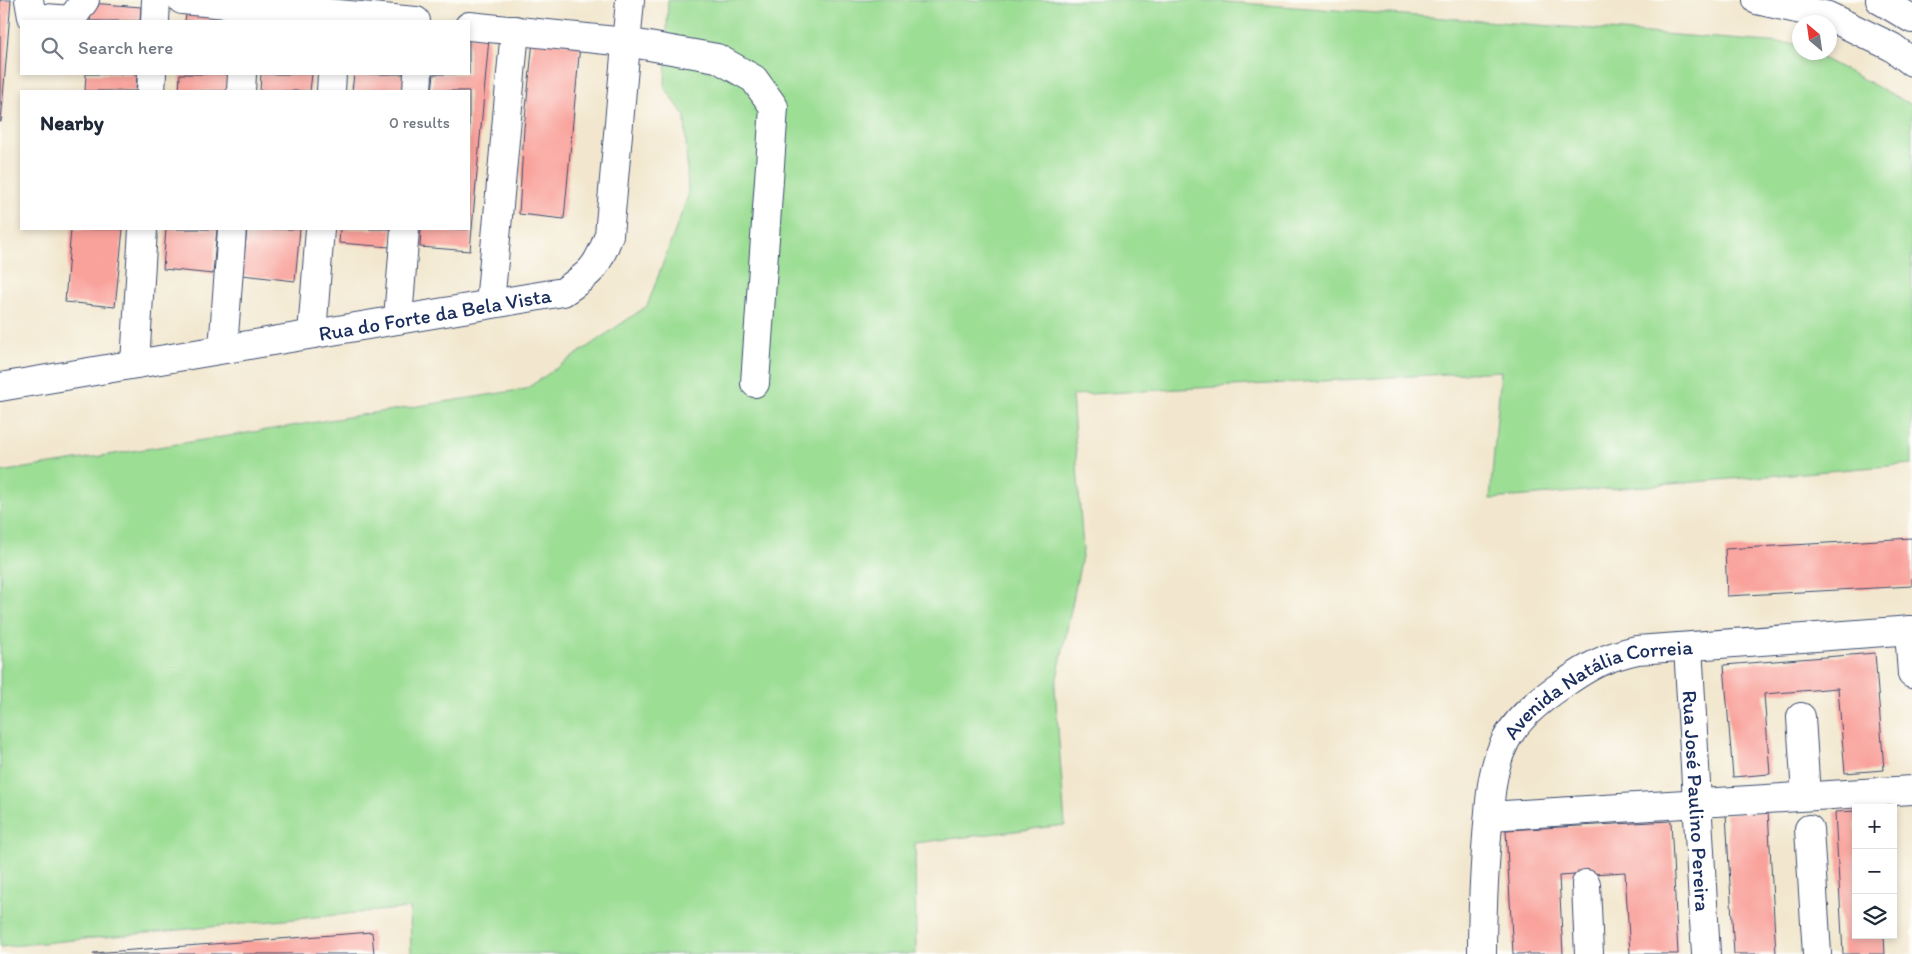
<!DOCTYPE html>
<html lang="en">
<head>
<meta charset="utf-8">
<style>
	:root { --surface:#fff; --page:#f6f6f7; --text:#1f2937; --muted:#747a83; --line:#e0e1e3 }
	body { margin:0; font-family:Itim,sans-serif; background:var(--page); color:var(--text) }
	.controls { position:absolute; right:15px; bottom:15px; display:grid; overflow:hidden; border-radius:0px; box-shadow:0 2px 8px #0003 }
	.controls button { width:45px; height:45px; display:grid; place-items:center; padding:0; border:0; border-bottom:1px solid var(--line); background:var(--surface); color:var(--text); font:25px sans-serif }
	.compass { position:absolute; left:1792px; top:15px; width:45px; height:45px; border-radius:50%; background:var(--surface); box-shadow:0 2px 8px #0003; rotate:331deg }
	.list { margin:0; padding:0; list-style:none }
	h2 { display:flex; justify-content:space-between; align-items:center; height:65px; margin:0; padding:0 20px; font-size:21px }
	h2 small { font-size:16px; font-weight:400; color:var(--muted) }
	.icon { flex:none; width:28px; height:28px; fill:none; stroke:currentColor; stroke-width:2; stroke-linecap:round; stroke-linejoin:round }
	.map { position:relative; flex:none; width:1912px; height:954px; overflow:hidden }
	.search { position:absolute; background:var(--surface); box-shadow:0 2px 8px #0003; left:20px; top:20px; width:450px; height:55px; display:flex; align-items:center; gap:12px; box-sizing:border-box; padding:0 18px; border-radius:0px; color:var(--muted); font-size:19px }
	.panel { position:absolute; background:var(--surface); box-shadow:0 2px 8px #0003; left:20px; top:90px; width:450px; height:140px; border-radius:0px }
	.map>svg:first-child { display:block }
	.green { fill:#9dde95; stroke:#5c867a }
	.building { fill:#f9a29b }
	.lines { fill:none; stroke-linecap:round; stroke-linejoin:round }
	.minor-casing { stroke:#3b4b6f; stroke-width:30 }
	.minor { stroke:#fff; stroke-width:28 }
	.labels { text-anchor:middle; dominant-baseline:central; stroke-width:4; stroke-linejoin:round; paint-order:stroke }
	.street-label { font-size:21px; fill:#1b2f5e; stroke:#fdfcf7 }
</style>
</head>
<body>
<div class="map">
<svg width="1912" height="954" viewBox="0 0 1912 954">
	<rect width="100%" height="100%" fill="#fdfcf7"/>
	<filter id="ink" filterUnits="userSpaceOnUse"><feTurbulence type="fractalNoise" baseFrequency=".02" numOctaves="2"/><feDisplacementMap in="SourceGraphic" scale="10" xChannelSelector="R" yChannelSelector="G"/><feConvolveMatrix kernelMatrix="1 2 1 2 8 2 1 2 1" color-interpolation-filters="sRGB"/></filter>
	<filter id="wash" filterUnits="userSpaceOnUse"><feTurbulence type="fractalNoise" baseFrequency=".0096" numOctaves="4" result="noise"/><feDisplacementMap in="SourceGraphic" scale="20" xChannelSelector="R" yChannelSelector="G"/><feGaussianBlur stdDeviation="1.12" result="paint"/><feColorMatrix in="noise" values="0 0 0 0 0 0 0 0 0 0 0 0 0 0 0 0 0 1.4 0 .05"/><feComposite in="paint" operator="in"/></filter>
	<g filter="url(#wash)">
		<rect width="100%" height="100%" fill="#f2e7ce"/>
		<polygon class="green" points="668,0 1200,0 1797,44 1799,45 1800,52 1813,53 1912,105 1912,464 1490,499 1501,371 1072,395 1083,551 1055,688 1065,825 915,843 916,954 411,954 410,908 0,947 0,472 526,389 647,306 688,196 685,116 665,88"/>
		<g id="blocks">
			<g class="building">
				<polygon points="0,0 11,0 1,122 0,122"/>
				<polygon points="91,3 141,7 140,21 90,21"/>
				<polygon points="186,14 236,17 236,21 185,21"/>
				<polygon points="469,36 489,38 470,251 420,247 421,229 469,229 469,91 432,91 434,74 469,74"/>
				<polygon points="533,41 580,45 564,219 519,214 524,128"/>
				<polygon points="86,74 137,74 136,91 85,91"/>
				<polygon points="180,74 230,74 228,91 179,91"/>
				<polygon points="261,74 312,74 310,91 260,91"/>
				<polygon points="354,74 404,74 403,91 352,91"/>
				<polygon points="71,229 123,229 115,307 65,302"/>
				<polygon points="166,229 217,229 213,274 163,269"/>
				<polygon points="247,229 300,229 295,281 242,275"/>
				<polygon points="340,229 392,229 390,247 339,243"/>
				<polygon points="1912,538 1912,586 1727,596 1725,549"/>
				<polygon points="1875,653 1884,770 1845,773 1838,688 1764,694 1770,774 1733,777 1724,665"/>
				<polygon points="1768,811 1776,954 1734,954 1726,814"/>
				<polygon points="1856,811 1856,935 1884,935 1885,954 1843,954 1835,812"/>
				<polygon points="1671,821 1678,954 1630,954 1625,872 1559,876 1563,954 1513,954 1506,830"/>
				<polygon points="372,932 374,954 93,954 93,953"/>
			</g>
		</g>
	</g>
	<g filter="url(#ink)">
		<use href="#blocks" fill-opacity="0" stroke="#3b4b6f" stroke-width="1"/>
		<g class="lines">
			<defs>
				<g id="minor">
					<polyline points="29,0 32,17 71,20 85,0"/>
					<polyline points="182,0 416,21"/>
					<polyline points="1757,0 1828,16 1892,47 1912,62"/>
					<polyline points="1880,0 1912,19"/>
					<polyline points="155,21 156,0"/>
					<polyline points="469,26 626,42 717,58 754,79 774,107 755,383"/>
					<polyline points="151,91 152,74"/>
					<polyline points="241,91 242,74"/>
					<polyline points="331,91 332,74"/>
					<polyline points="417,91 418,74"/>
					<polyline points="490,304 515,30"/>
					<polyline points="398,319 405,229"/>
					<polyline points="312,334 320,229"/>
					<polyline points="223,349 232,229"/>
					<polyline points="135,364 143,229"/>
					<path id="s1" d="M0,387L563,292C591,273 597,268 609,235L630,0"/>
					<polyline points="1909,630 1912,674"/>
					<path id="s2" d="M1688,647L1706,954"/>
					<polyline points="1801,717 1806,796"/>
					<polyline points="1489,816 1912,790"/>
					<polyline points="1809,829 1817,954"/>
					<polyline points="1586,884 1589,954"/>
					<path id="s3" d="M1482,954C1482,915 1484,876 1487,836C1490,804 1490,770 1506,740C1518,717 1541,699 1562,685C1589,666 1605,657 1637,650L1912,630"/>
				</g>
			</defs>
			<use href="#minor" class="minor-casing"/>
			<use href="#minor" class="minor"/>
		</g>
	</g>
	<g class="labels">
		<g class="street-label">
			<text stroke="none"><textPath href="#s1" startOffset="441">Rua do Forte da Bela Vista</textPath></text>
			<text stroke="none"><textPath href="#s3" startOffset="328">Avenida Natália Correia</textPath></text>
			<text stroke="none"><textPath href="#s2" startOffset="154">Rua José Paulino Pereira</textPath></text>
		</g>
	</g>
</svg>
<div class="controls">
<button>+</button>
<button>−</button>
<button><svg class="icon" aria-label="layers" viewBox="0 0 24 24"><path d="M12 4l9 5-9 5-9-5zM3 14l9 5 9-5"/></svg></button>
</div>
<svg class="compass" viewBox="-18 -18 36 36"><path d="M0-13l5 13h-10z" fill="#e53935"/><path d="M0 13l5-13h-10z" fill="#747a83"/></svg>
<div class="search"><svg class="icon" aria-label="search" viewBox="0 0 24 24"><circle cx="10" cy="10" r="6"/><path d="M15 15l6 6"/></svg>Search here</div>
<section class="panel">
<h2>Nearby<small>0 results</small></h2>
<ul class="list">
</ul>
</section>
</div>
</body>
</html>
